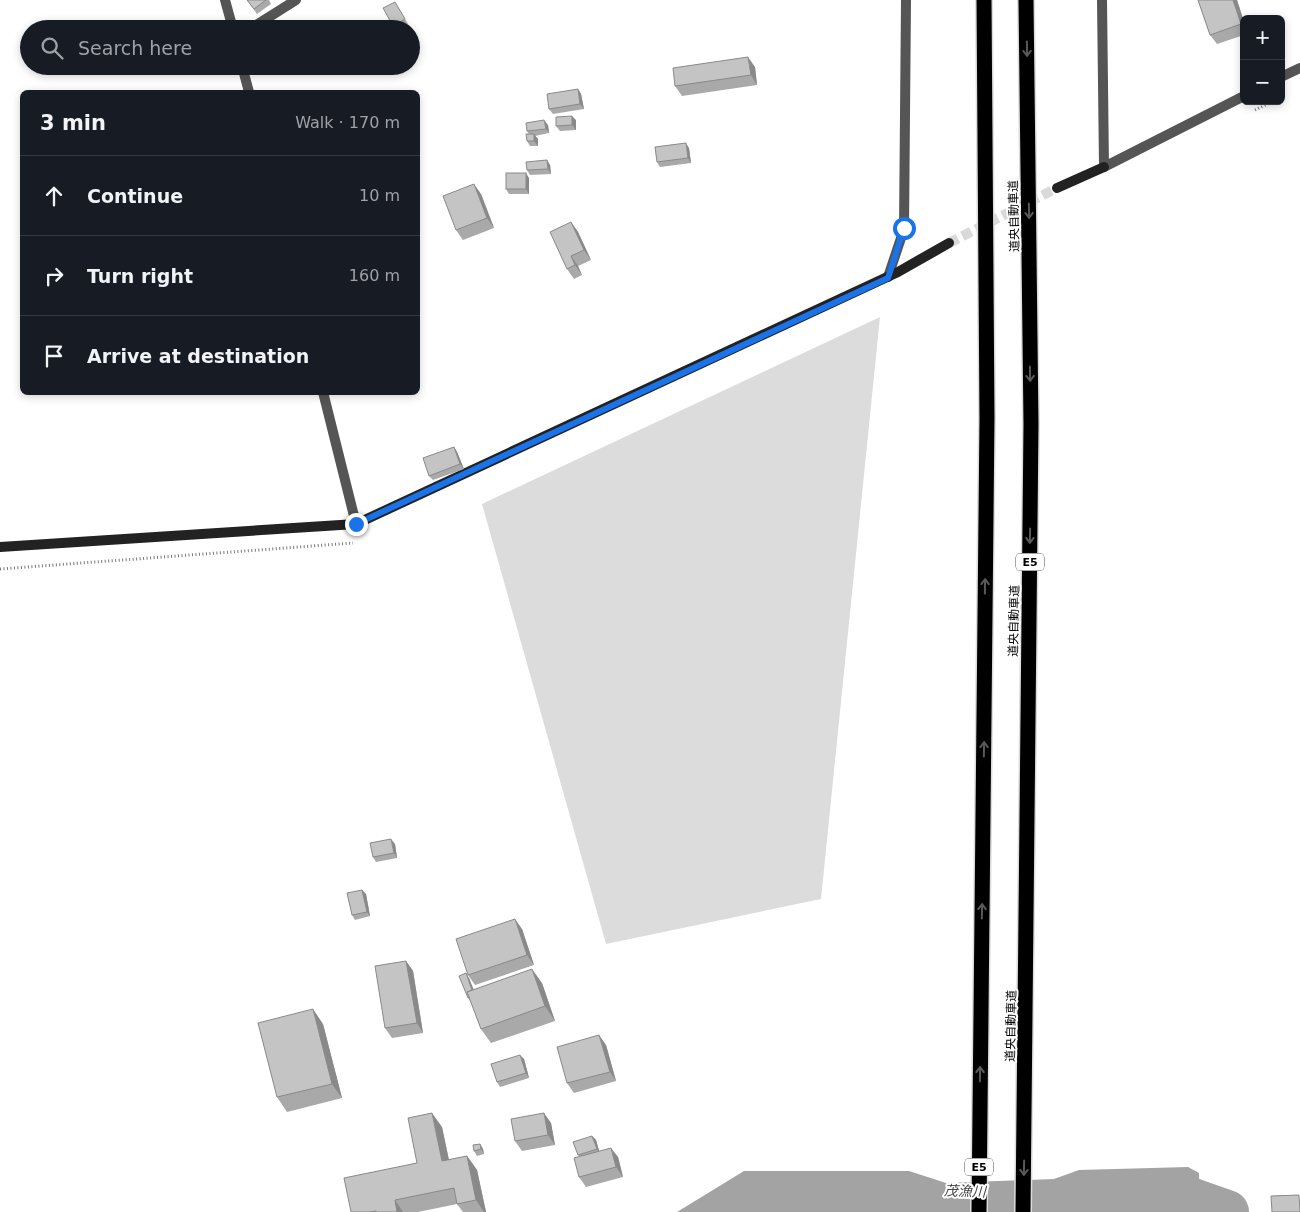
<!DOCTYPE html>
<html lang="en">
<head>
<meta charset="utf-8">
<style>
	:root { --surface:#171b24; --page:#242831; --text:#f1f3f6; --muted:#9ea1a6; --line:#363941 }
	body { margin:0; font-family:"DejaVu Sans","Noto Sans JP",sans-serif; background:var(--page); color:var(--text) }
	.controls { position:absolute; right:15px; top:15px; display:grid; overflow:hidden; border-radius:8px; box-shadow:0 2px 8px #0003 }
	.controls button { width:45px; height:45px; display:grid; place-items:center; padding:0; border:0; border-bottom:1px solid var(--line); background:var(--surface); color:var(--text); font:25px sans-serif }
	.stop { position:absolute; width:15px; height:15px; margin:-11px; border:4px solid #1a73e8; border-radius:50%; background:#fff }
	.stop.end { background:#1a73e8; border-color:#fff; box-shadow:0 1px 5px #0008 }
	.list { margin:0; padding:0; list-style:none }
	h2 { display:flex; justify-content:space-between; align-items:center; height:65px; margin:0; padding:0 20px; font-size:21px }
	h2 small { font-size:16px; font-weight:400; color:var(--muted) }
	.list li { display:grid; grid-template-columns:32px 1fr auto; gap:15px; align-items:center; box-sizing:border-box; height:80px; padding:0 20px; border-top:1px solid var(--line) }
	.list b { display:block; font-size:19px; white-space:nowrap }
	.list em { font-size:16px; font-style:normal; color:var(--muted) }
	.icon { flex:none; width:28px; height:28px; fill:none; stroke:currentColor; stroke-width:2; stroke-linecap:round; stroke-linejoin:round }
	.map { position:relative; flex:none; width:1300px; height:1212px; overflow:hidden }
	.search { position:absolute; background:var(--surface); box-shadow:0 2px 8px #0003; left:20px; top:20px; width:400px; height:55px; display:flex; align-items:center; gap:12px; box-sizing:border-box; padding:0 18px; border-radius:28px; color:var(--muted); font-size:19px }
	.panel { position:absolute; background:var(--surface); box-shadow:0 2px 8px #0003; left:20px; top:90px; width:400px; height:305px; border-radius:8px }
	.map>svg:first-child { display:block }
	.green { fill:#dcdcdc }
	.water { fill:#a3a3a3 }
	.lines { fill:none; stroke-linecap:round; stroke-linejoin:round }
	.river { stroke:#a3a3a3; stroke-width:44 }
	.secondary-tunnel { stroke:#d9d9d9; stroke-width:10; stroke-dasharray:10 5; stroke-linecap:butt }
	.highway-casing { stroke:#dbdbdb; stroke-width:18 }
	.path { stroke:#777; stroke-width:3; stroke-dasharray:1 2.5; stroke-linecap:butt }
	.lane { stroke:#555; stroke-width:10 }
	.street { stroke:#555; stroke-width:10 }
	.secondary { stroke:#222; stroke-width:10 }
	.highway { stroke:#000; stroke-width:15 }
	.wall { fill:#a9a9a9 }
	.shaded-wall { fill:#898989 }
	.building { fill:#c4c4c4; stroke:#898989 }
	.oneway { stroke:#595959 }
	.route { stroke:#1a73e8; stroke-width:6 }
	.labels { text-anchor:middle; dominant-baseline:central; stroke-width:4; stroke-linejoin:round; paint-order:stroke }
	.shield { fill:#fff; stroke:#4c4c4c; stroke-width:1 }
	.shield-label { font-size:11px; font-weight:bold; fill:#000 }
	.street-label { font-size:12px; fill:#000; stroke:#fff }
	.water-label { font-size:14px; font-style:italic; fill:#444; stroke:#fff }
</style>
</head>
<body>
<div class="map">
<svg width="1300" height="1212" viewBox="0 0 1300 1212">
	<rect width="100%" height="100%" fill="#fff"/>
	<polygon class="green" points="880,317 821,899 606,944 482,504"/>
	<polygon class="water" points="1188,1167 1199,1173 1200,1212 677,1212 744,1171 909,1171 946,1183 1054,1179 1079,1170"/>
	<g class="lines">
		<polyline class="river" points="1141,1197 1187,1198 1227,1212"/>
		<polyline class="secondary-tunnel" points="949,243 1057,188"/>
		<defs>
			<g id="highway">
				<polyline points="979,1212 987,418 984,0"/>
				<polyline points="1023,1212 1031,424 1026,0"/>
			</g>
		</defs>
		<use href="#highway" class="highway-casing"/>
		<g class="path">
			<polyline points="1255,110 1274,101"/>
			<polyline points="0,569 353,543"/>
		</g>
		<g class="lane">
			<polyline points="250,29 296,0"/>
			<polyline points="888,277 904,229 906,0"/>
		</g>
		<g class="street">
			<polyline points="225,0 233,29"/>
			<polyline points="1102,0 1104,167 1244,96"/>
			<polyline points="242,66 249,92"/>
			<polyline points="1281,77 1300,68"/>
			<polyline points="323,392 356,524"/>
		</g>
		<g class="secondary">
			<polyline points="1057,188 1104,167"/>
			<polyline points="0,547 356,524 898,272 949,243"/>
		</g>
		<use href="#highway" class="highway"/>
	</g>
	<g class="wall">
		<polygon points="247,0 269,0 271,4 257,14"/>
		<polygon points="1198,0 1237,0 1244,22 1244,35 1217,44 1210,35"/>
		<polygon points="395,2 408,24 400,29 395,29 393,26"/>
		<polygon points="755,67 757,85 682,96 675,86"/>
		<polygon points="578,89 581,94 584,109 553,114 549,109"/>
		<polygon points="576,120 576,130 560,131 556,126"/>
		<polygon points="548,125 549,133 535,136 538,139 538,146 530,146 527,141 529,134 527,131"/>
		<polygon points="689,148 691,163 660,167 657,162"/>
		<polygon points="547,160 550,165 551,174 530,175 527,170"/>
		<polygon points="529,178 529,194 509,194 506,189"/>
		<polygon points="481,194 494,228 463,240 456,230"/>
		<polygon points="571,222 578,232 591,260 578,266 582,275 574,279 567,269"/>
		<polygon points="454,447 457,452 464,469 433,480 429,476"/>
		<polygon points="395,844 397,858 376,862 373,857"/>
		<polygon points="362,890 366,894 370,916 355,920 352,915"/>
		<polygon points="522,929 534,965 475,985 468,975"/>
		<polygon points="406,961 413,971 423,1033 392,1038 385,1028"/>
		<polygon points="469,978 473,990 542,983 555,1021 491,1043 481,1029 471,1002 468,998"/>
		<polygon points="323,1024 342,1098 287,1112 277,1097"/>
		<polygon points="606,1045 616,1081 574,1093 567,1083"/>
		<polygon points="524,1059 529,1078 500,1087 497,1082"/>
		<polygon points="551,1123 555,1145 522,1151 515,1141"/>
		<polygon points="442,1127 449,1160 467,1156 477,1170 486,1212 463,1212 457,1204 418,1212 351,1212 417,1163"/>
		<polygon points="592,1136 596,1140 599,1151 618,1157 623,1177 586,1187 579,1177 579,1156 578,1155"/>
		<polygon points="480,1144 483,1149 484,1154 477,1156 474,1151"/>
	</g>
	<g class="shaded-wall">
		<polygon points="1233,0 1237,0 1244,22 1244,28 1241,24"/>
		<polygon points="748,57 755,67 757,85 751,75"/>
		<polygon points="578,89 581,94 584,109 580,104"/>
		<polygon points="572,116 576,120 576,130 572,125"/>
		<polygon points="544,120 548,125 549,133 546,129"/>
		<polygon points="534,134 538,139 538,146 534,141"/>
		<polygon points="686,143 689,148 691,163 688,158"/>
		<polygon points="547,160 550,165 551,174 548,169"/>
		<polygon points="526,173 529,178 529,194 526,189"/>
		<polygon points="474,184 481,194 494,228 487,218"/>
		<polygon points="571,222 578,232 591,260 584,250"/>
		<polygon points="571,256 578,266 582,275 575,265"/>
		<polygon points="454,447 457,452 464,469 460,464"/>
		<polygon points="391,839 395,844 397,858 394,853"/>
		<polygon points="362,890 366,894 370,916 367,912"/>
		<polygon points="515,919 522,929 534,965 527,955"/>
		<polygon points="406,961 413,971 423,1033 417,1023"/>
		<polygon points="532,969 542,983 555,1021 545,1006"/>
		<polygon points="466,973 469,978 478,1000 474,995"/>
		<polygon points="313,1009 323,1024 342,1098 332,1084"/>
		<polygon points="599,1035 606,1045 616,1081 610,1072"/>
		<polygon points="520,1055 524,1059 529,1078 526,1073"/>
		<polygon points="432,1113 442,1127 452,1175 442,1161"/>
		<polygon points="544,1113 551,1123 555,1145 548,1135"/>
		<polygon points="592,1136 596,1140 600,1154 597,1149"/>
		<polygon points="480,1144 483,1149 484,1154 481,1149"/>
		<polygon points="611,1148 618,1157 623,1177 616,1167"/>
		<polygon points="467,1156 477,1170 486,1212 484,1212 476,1200"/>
		<polygon points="395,1200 403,1212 397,1212"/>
	</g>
	<g class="building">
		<polygon points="247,0 266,0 254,9"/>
		<polygon points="1198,0 1233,0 1241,24 1210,35"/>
		<polygon points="395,2 405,19 393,26 383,8"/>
		<polygon points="748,57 751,75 675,86 673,68"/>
		<polygon points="578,89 580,104 549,109 547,94"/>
		<polygon points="572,116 572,125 556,126 556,117"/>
		<polygon points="544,120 546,129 527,131 526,123"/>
		<polygon points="526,134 534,134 534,141 527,141"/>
		<polygon points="686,143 688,158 657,162 655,147"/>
		<polygon points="547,160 548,169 527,170 526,162"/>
		<rect x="506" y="173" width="20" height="16"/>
		<polygon points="474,184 487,218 456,230 443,196"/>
		<polygon points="571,222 584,250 571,256 575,265 567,269 550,232"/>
		<polygon points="454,447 460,464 429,476 423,458"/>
		<polygon points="391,839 394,853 373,857 370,843"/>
		<polygon points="362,890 367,912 352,915 347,893"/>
		<polygon points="515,919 527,955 468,975 456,939"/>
		<polygon points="406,961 417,1023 385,1028 375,966"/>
		<polygon points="532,969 545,1006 481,1029 467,992"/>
		<polygon points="466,973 472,990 467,992 469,997 468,998 459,976"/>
		<polygon points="313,1009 332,1084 277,1097 258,1023"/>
		<polygon points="599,1035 610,1072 567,1083 557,1047"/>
		<polygon points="520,1055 526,1073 497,1082 491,1064"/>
		<polygon points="432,1113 442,1161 467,1156 476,1200 457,1204 454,1188 395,1200 397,1212 376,1212 376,1211 369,1212 351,1212 344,1178 417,1163 408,1118"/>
		<polygon points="544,1113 548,1135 515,1141 511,1119"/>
		<polygon points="592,1136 597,1149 578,1155 573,1142"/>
		<polygon points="480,1144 481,1149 474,1151 473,1145"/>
		<polygon points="611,1148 616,1167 579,1177 574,1158"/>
		<polygon points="1299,1195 1300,1212 1272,1212 1271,1196"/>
	</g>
	<defs><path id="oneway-shaft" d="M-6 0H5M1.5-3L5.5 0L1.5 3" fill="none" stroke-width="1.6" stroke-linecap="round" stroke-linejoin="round" transform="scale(1.25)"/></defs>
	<g class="oneway">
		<use href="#oneway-shaft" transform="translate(1027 49) rotate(89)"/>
		<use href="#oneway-shaft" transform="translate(1029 211) rotate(89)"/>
		<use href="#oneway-shaft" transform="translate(1030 374) rotate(89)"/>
		<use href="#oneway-shaft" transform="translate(1030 536) rotate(91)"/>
		<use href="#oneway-shaft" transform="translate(985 586) rotate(-89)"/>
		<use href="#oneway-shaft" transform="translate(984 749) rotate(-89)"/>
		<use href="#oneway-shaft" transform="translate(982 911) rotate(-89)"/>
		<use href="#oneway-shaft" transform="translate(980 1074) rotate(-89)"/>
		<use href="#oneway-shaft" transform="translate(1024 1168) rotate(91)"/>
	</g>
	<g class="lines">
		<polyline class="route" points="356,524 888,278 904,228"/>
	</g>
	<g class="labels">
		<g class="shield">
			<rect x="1016" y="553.5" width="28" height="17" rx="4"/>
			<rect x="965" y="1158.5" width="28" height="17" rx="4"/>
		</g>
		<g class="shield-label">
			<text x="1030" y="562">E5</text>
			<text x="979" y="1167">E5</text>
		</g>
		<g class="street-label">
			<text transform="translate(1014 216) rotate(-91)">道央自動車道</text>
			<text transform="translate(1014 621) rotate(-89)">道央自動車道</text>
			<text transform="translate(1011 1026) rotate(-89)">道央自動車道</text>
		</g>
		<g class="water-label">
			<text transform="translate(965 1191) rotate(2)">茂漁川</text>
		</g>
	</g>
</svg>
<div class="controls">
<button>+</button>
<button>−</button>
</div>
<div class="stop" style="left:904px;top:228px"></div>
<div class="stop end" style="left:356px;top:524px"></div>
<div class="search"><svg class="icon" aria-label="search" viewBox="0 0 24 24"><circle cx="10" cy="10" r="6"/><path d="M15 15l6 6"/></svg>Search here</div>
<section class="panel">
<h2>3 min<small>Walk · 170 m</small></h2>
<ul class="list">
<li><svg class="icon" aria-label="ahead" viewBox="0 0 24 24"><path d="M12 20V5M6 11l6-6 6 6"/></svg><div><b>Continue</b></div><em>10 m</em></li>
<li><svg class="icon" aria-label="right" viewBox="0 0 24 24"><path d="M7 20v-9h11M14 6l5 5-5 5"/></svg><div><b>Turn right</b></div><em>160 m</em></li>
<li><svg class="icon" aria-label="arrive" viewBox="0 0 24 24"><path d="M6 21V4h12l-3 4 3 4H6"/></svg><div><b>Arrive at destination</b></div></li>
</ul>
</section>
</div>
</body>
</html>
